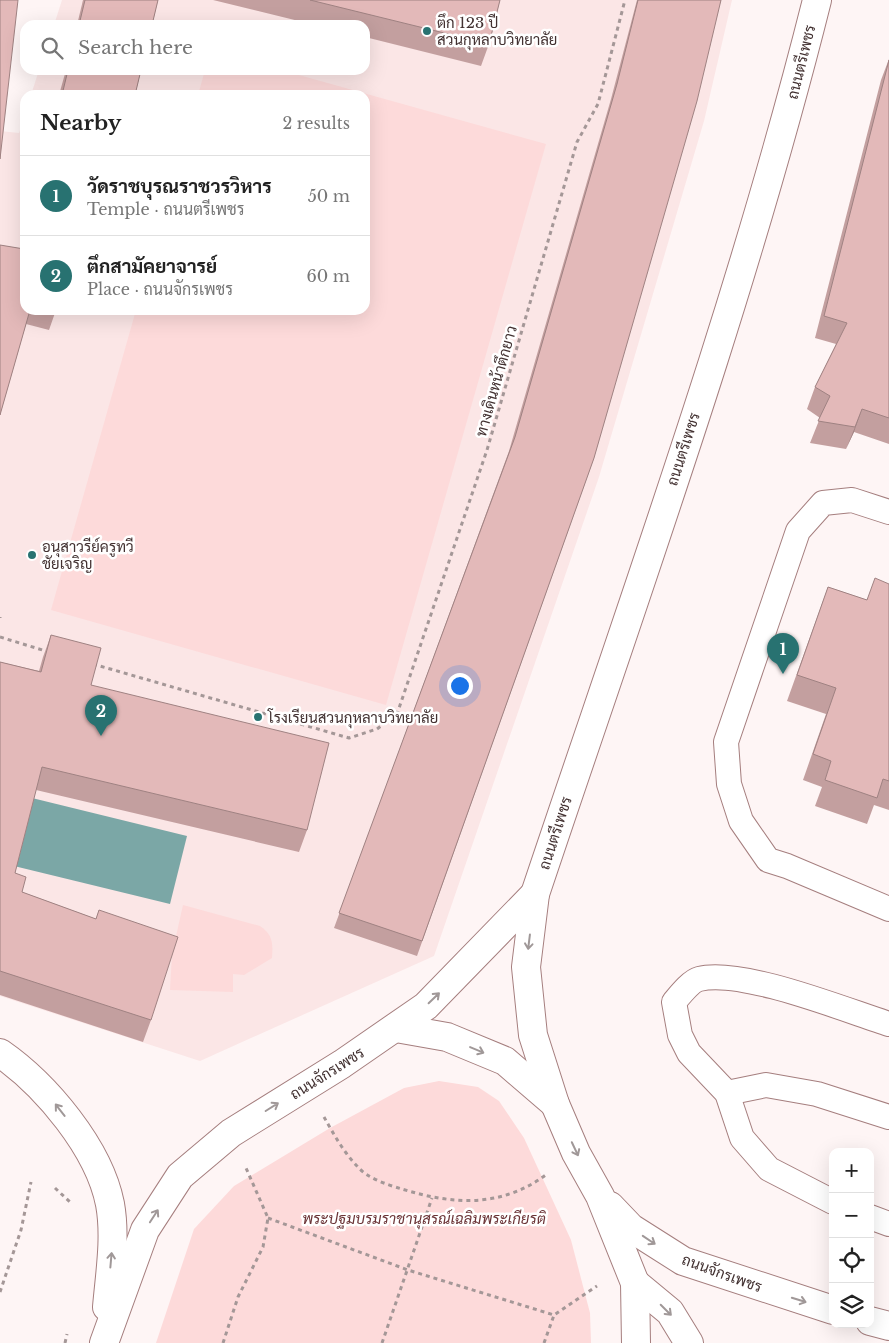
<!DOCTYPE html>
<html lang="en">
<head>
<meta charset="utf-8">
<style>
	:root { --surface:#fff; --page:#f6f6f6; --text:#222; --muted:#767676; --line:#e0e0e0; --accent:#287271 }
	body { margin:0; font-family:"Libre Baskerville",Sarabun,serif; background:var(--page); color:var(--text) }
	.controls { position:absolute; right:15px; bottom:15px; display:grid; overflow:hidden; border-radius:10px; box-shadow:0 5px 20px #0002 }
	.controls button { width:45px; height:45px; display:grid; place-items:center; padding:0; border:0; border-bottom:1px solid var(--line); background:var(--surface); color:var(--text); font:25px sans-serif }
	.you { position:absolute; left:459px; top:685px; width:18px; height:18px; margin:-12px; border:4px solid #fff; border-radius:50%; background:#1a73e8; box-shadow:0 0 0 8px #1a73e833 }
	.badge { display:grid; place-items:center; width:32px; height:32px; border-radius:50%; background:var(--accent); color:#fff; font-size:16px; font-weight:700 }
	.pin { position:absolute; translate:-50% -41px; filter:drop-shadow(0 1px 2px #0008) }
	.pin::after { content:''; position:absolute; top:26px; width:18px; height:15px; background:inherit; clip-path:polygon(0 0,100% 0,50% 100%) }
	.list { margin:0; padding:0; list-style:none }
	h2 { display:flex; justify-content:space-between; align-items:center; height:65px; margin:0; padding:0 20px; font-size:21px }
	h2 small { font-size:16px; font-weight:400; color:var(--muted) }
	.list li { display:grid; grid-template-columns:32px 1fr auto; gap:15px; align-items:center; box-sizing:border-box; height:80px; padding:0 20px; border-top:1px solid var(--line) }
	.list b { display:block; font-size:19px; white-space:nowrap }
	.list p { margin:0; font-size:16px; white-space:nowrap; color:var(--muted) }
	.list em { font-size:16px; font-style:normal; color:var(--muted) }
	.icon { flex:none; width:28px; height:28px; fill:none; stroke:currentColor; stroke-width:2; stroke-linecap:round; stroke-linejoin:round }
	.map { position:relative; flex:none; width:889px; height:1343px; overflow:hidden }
	.search { position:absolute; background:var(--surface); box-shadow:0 5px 20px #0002; left:20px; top:20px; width:350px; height:55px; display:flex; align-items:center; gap:12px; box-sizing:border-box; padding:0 18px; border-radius:15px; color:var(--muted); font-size:19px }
	.panel { position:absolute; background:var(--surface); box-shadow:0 5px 20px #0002; left:20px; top:90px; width:350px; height:225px; border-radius:15px }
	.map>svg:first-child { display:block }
	.built { fill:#fbe6e6 }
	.green { fill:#fddada }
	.water { fill:#7ba7a6 }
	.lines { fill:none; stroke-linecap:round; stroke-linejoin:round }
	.lane-casing { stroke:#a57e7e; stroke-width:26 }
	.secondary-casing { stroke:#a57e7e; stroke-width:30 }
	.path { stroke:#a49797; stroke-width:3; stroke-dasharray:4 4; stroke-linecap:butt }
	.lane { stroke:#fff; stroke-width:24 }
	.secondary { stroke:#fff; stroke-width:28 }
	.wall { fill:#c39f9f }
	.shaded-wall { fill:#9f8282 }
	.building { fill:#e3b9b9; stroke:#9f8282 }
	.oneway { stroke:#a09898 }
	.poi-dot { fill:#287271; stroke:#fff; stroke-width:2 }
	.labels { text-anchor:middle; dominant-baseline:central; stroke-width:5; stroke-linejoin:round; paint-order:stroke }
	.poi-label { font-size:15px; fill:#423131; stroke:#fff; text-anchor:start }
	.street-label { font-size:15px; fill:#423131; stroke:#fff }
	.park-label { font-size:15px; font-style:italic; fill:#6b3437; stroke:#fff }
</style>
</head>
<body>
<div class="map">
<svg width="889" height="1343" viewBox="0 0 889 1343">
	<rect width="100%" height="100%" fill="#fef5f5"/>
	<polygon class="built" points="62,0 732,0 704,121 599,477 434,956 200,1061 0,996 0,131 19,133 25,115 25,310 365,310 365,95 31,95 39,70 365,70 365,25 54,25"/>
	<g class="green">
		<polygon points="205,70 281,70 546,144 386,705 51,610 136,310 365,310 365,95 198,95"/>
		<path d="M183,905L260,926C273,935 273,943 272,958L244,975L233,974V992L170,990L172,954Z"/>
		<polygon points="439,1081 478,1087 499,1101 524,1138 571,1240 590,1313 591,1343 156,1343 194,1229 234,1186 330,1128 404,1088"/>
	</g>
	<polygon class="water" points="32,798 187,836 170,904 14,866"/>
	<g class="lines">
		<defs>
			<g id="lane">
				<polyline points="889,512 852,500 823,503 798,531 726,742 729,784 741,821 768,860 787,866 889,909"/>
				<polyline points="727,1093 766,1085 817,1094 889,1117"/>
				<path d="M833,1202L769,1169L742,1138L727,1093L689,1053L680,1035L674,1002C680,995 691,981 699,979C741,968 845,1010 889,1024"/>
				<polyline points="870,1217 889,1224"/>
			</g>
			<g id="secondary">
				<polyline points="396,1028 447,1037 505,1061 555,1104"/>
				<path d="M0,1053C46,1085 99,1148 110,1204C116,1237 110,1273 107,1307"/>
				<polyline points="610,1206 631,1228 683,1261 833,1310"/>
				<polyline points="635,1283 670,1312 689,1343"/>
				<polyline points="870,1321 889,1326"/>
				<polyline points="104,1343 145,1230 180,1176 231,1133 342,1064 426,1006 535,894"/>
				<path d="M636,1343L635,1283L600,1196L576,1153L555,1104L533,1035L526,967L535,894C634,598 741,303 817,0"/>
			</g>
		</defs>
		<use href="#lane" class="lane-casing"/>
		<use href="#secondary" class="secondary-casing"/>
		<g class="path">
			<polyline points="0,618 0,617"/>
			<polyline points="0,637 49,652"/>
			<polyline points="93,664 349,738 377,729 397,714 487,450 577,142 598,104 625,0"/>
			<path d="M324,1117C333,1133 344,1153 358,1167C367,1178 388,1185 402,1189C453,1205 502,1208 547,1174"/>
			<polyline points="55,1188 71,1203"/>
			<polyline points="268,1218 408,1270 554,1315 597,1286"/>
			<polyline points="0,1292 21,1230 31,1182"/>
			<polyline points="65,1343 67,1334"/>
			<polyline points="223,1343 238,1297 263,1247 268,1218 246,1168"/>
			<polyline points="382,1343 432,1198"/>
			<polyline points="544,1343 554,1315"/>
		</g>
		<use href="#lane" class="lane"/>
		<use href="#secondary" class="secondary"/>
	</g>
	<g class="wall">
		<polygon points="83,0 158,0 152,25 77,25"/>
		<polygon points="213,0 500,0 489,44 481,66 365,37 365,25 315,25"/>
		<polygon points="637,0 721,0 594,458 417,956 334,928 509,451 611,99"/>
		<polygon points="889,59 889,444 854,432 846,449 810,443 820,418 807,409 815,387 836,344 815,338 881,80"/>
		<polygon points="66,70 141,70 135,95 59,95"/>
		<polygon points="25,235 25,310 56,310 49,330 26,324 0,415 0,245 22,249"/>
		<polygon points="889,584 889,810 874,805 867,824 815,806 822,787 803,780 826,714 787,701 828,587 867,600"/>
		<polygon points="51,635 91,685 307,830 299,852 36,790 15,873 22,892 96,919 99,910 151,1020 143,1042 0,995 0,662 39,671 43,657"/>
	</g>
	<polygon class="shaded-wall" points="862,409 854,432 846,449 855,427"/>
	<g class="building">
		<polygon points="0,0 18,0 0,159"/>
		<polygon points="85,0 158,0 152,25 79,25"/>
		<polygon points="310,0 500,0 489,44"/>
		<polygon points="638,0 721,0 697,101 594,458 422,941 339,913 515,437 617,84"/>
		<polygon points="889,60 889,418 862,409 855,427 818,421 830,396 815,387 847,323 824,316"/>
		<polygon points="68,70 141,70 135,95 122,95 110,92 110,95 62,95"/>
		<polygon points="0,245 24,249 25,245 25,310 30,310 0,415"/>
		<polygon points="875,578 889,584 889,781 883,779 877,798 825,780 831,761 813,754 836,688 797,675 828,587 867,600"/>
		<polygon points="51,635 101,648 91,685 329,743 307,830 42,767 15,873 26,877 22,892 96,919 99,910 178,937 151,1020 0,971 0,662 41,672"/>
	</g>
	<defs><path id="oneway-shaft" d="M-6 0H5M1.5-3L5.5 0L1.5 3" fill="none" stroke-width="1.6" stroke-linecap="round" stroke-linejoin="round" transform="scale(1.25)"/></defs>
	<g class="oneway">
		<use href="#oneway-shaft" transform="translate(529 942) rotate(97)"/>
		<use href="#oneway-shaft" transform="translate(434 998) rotate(-44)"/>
		<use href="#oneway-shaft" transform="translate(477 1050) rotate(23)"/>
		<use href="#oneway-shaft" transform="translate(272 1107) rotate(-32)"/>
		<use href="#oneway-shaft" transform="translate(60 1110) rotate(-128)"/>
		<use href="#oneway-shaft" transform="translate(575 1149) rotate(65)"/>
		<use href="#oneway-shaft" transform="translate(154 1216) rotate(-57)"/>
		<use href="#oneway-shaft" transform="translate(649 1240) rotate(34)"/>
		<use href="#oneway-shaft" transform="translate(111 1260) rotate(-85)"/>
		<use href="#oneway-shaft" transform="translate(799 1300) rotate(17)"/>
		<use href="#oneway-shaft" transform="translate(666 1310) rotate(45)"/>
	</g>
	<g class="poi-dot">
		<circle cx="427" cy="31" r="5"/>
		<circle cx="32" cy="555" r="5"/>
		<circle cx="258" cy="717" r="5"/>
	</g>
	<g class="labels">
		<g class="poi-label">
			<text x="437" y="22">ตึก 123 ปี<tspan x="437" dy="17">สวนกุหลาบวิทยาลัย</tspan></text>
			<text x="42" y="546">อนุสาวรีย์ครูทวี<tspan x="42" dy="17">ชัยเจริญ</tspan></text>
			<text x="268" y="717">โรงเรียนสวนกุหลาบวิทยาลัย</text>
		</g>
		<g class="street-label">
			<text transform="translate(801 62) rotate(-76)">ถนนตรีเพชร</text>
			<text transform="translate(496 381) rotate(-74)">ทางเดินหน้าตึกยาว</text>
			<text transform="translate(683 449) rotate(-72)">ถนนตรีเพชร</text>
			<text transform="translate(555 833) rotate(-72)">ถนนตรีเพชร</text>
			<text transform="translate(327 1073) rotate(-32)">ถนนจักรเพชร</text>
			<text transform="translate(722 1273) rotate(20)">ถนนจักรเพชร</text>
		</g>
		<g class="park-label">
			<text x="424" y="1218">พระปฐมบรมราชานุสรณ์เฉลิมพระเกียรติ</text>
		</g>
	</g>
</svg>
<div class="controls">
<button>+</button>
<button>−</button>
<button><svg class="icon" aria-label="locate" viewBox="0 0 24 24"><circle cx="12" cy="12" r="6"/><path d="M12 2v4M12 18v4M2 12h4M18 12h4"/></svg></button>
<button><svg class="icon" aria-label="layers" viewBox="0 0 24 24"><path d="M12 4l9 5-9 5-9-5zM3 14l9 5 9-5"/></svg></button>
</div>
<div class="you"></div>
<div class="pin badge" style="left:783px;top:674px">1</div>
<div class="pin badge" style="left:101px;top:736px">2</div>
<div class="search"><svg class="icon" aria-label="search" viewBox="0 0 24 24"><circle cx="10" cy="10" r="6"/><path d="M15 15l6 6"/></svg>Search here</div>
<section class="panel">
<h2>Nearby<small>2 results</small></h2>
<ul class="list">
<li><span class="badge">1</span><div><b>วัดราชบุรณราชวรวิหาร</b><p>Temple · ถนนตรีเพชร</p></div><em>50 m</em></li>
<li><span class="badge">2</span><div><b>ตึกสามัคยาจารย์</b><p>Place · ถนนจักรเพชร</p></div><em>60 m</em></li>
</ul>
</section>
</div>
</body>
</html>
